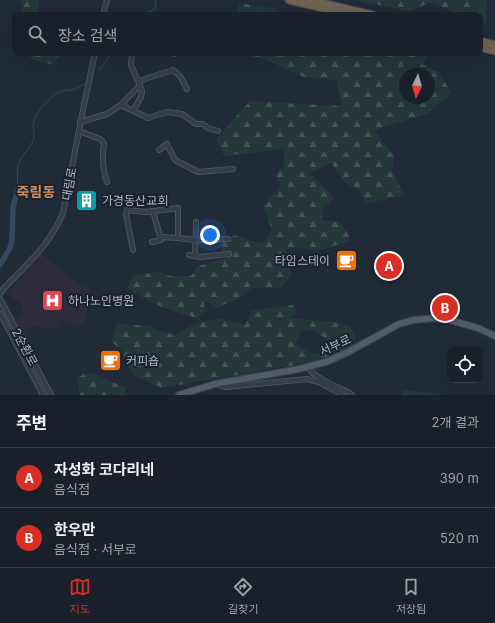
<!DOCTYPE html>
<html lang="ko">
<head>
<meta charset="utf-8">
<style>
	:root { --surface:#19202a; --page:#222832; --text:#f1f3f6; --muted:#9fa3a8; --line:#373e47; --accent:#d93025 }
	body { margin:0; font-family:Inter,"Noto Sans KR",sans-serif; background:var(--page); color:var(--text) }
	.controls { position:absolute; right:12px; bottom:12px; display:grid; overflow:hidden; border-radius:8px; box-shadow:0 4px 16px #0002 }
	.controls button { width:36px; height:36px; display:grid; place-items:center; padding:0; border:0; border-bottom:1px solid var(--line); background:var(--surface); color:var(--text); font:20px sans-serif }
	.compass { position:absolute; left:399px; top:68px; width:36px; height:36px; border-radius:50%; background:var(--surface); box-shadow:0 4px 16px #0002; rotate:185deg }
	.you { position:absolute; left:210px; top:235px; width:14px; height:14px; margin:-10px; border:3px solid #fff; border-radius:50%; background:#1a73e8; box-shadow:0 0 0 6px #1a73e833 }
	.badge { display:grid; place-items:center; width:26px; height:26px; border-radius:50%; background:var(--accent); color:#fff; font-size:13px; font-weight:700 }
	.pin { position:absolute; translate:-50% -50%; border:2px solid #fff; box-shadow:0 1px 4px #0006 }
	.list { margin:0; padding:0; list-style:none }
	h2 { display:flex; justify-content:space-between; align-items:center; height:52px; margin:0; padding:0 16px; font-size:17px }
	h2 small { font-size:13px; font-weight:400; color:var(--muted) }
	.list li { display:grid; grid-template-columns:26px 1fr auto; gap:12px; align-items:center; box-sizing:border-box; height:60px; padding:0 16px; border-top:1px solid var(--line) }
	.list b { display:block; font-size:15px; white-space:nowrap }
	.list p { margin:0; font-size:13px; white-space:nowrap; color:var(--muted) }
	.list em { font-size:13px; font-style:normal; color:var(--muted) }
	.icon { flex:none; width:22px; height:22px; fill:none; stroke:currentColor; stroke-width:2; stroke-linecap:round; stroke-linejoin:round }
	.map { position:relative; flex:none; width:495px; height:395px; overflow:hidden }
	.search { position:absolute; background:var(--surface); box-shadow:0 4px 16px #0002; left:12px; right:12px; top:12px; height:44px; display:flex; align-items:center; gap:10px; box-sizing:border-box; padding:0 14px; border-radius:8px; color:var(--muted); font-size:15px }
	.sheet { height:172px; background:var(--surface) }
	nav { display:flex; justify-content:space-around; align-items:center; box-sizing:border-box; height:56px; border-top:1px solid var(--line); background:var(--surface); font-size:11px; color:var(--muted) }
	nav a { display:grid; justify-items:center; gap:2px }
	nav .on { color:var(--accent) }
	.map>svg:first-child { display:block }
	.medical { fill:#2e2c3a }
	.forest { fill:url(#forest-firs); fill-rule:evenodd }
	.pitch { fill:#24383a }
	.lines { fill:none; stroke-linecap:round; stroke-linejoin:round }
	.stream { stroke:#35465f; stroke-width:1 }
	.river { stroke:#35465f; stroke-width:5.5 }
	.minor-casing { stroke:#525a66; stroke-width:6 }
	.major-casing { stroke:#3e4652; stroke-width:8 }
	.highway-casing { stroke:#3f4753; stroke-width:9 }
	.minor { stroke:#343d48; stroke-width:4.5 }
	.major { stroke:#525c68; stroke-width:5.5 }
	.highway { stroke:#6e6351; stroke-width:7 }
	.labels { text-anchor:middle; dominant-baseline:central; stroke-width:4; stroke-linejoin:round; paint-order:stroke }
	.street-label { font-size:12px; fill:#afb7c5; stroke:#1a222d }
	.poi-label { font-size:12px; fill:#afb7c5; stroke:#1a222d; text-anchor:start }
	.quarter-label { font-size:14px; font-weight:bold; fill:#d2905d; stroke:#1a222d }
</style>
</head>
<body>
<div class="map">
<svg width="495" height="395" viewBox="0 0 495 395">
	<defs>
		<pattern id="forest-firs" width="22" height="20" patternUnits="userSpaceOnUse"><rect width="22" height="20" fill="#24383a"/><path d="M5 1l3.5 6h-7zM16 11l3.5 6h-7z" fill="#415355"/></pattern>
	</defs>
	<rect width="100%" height="100%" fill="#212b38"/>
	<polygon class="medical" points="41,254 77,283 89,288 92,295 84,322 77,326 61,320 58,329 51,326 49,328 36,326 27,328 29,345 15,318 22,316 21,304 7,293"/>
	<g class="forest">
		<polygon points="20,0 39,0 38,15 21,15 22,8"/>
		<polygon points="353,0 486,0 487,23 480,24 480,15 457,15 443,7 430,3 410,11"/>
		<polygon points="240,3 272,8 284,15 236,15"/>
		<polygon points="29,53 61,53 53,65 31,59"/>
		<path d="M236,53H418L428,56L422,64L440,73L451,93L429,113L374,130L394,156L392,172L404,195L365,204L362,192L344,182L331,163L310,173L334,198L322,211V220L338,222L348,233L350,241L317,251L301,248L285,249L290,260L291,275L280,288H251L242,297L214,309L209,302L204,303L205,310L197,318C173,312 148,303 128,288L133,275L160,272L170,276H191L198,266C208,264 217,260 228,258L219,246L234,235L262,244L272,230L263,206L281,186L276,175L284,165V149L224,156L216,139L250,101L339,106L342,103L336,80L304,77L266,60ZM405,74H429V98H405Z"/>
		<path d="M293,305L297,313L290,318L335,322L350,326L355,336L354,346L335,356L312,362L162,388L133,375L120,348L111,342L118,324L149,326L158,331L176,335L194,324L221,318L231,322L245,325L251,311ZM301,329L318,332L325,339L343,343L329,350L312,354L296,344Z"/>
		<polygon points="85,373 97,375 126,388 124,395 79,395 78,378"/>
	</g>
	<polygon class="pitch" points="403,390 444,395 402,395"/>
	<g class="lines">
		<g class="stream">
			<polyline points="143,15 155,9 156,0"/>
			<polyline points="99,70 106,62 110,53"/>
			<path d="M17,191C19,183 16,175 18,167C19,157 28,151 32,143C36,135 33,132 33,125C34,114 49,97 59,92C63,90 67,90 71,90C76,89 81,86 85,84L87,81"/>
		</g>
		<polyline class="river" points="0,265 10,248 12,239 13,208 17,191"/>
		<defs>
			<g id="minor">
				<polyline points="103,15 107,0"/>
				<polyline points="132,53 131,65 142,91 141,97 133,111"/>
				<polyline points="150,53 154,53"/>
				<polyline points="172,53 175,54"/>
				<polyline points="139,81 173,70 180,76 187,89"/>
				<polyline points="121,105 140,85"/>
				<polyline points="80,122 107,114 121,105 148,118 167,112 182,114 196,124 203,124 208,128 218,131"/>
				<path d="M79,131L100,139L104,143C102,157 102,169 107,182"/>
				<polyline points="159,150 167,144 175,160 198,172 233,169"/>
				<polyline points="160,237 178,238"/>
				<polyline points="152,242 161,240 153,211"/>
				<polyline points="133,250 126,214 127,210 146,212 178,208 178,238 195,240 228,239"/>
				<polyline points="189,255 200,257 229,254"/>
				<polyline points="195,256 196,222"/>
				<path d="M0,294L4,288C28,263 49,246 63,213L84,105L95,53"/>
				<polyline points="0,299 51,395"/>
				<polyline points="0,313 43,395"/>
				<path d="M307,367C318,380 333,385 348,392L352,395"/>
				<polyline points="215,384 225,387 307,379 319,382 343,395"/>
			</g>
			<polyline id="major" points="179,395 215,384 299,369 326,362 348,352 399,324 414,320 435,318 446,319 478,328 495,336"/>
			<g id="highway">
				<polyline points="289,0 352,15"/>
				<polyline points="309,0 373,15"/>
				<polyline points="480,41 495,45"/>
				<polyline points="480,47 495,51"/>
			</g>
		</defs>
		<use href="#minor" class="minor-casing"/>
		<use href="#major" class="major-casing"/>
		<use href="#highway" class="highway-casing"/>
		<use href="#minor" class="minor"/>
		<use href="#major" class="major"/>
		<use href="#highway" class="highway"/>
	</g>
	<defs>
		<symbol id="building-square" viewBox="-11 -11 22 22"><rect x="-9" y="-9" width="18" height="18" rx="4" fill="#0f9aa8" stroke="#1a222d"/><path d="M-4-6H4V6H1V3H-1V6H-4ZM-2.5-4.3h1.7v1.8h-1.7ZM.8-4.3h1.7v1.8H.8ZM-2.5-1h1.7V.8h-1.7ZM.8-1h1.7V.8H.8Z" fill="#fff"/></symbol>
		<symbol id="cafe-square" viewBox="-11 -11 22 22"><rect x="-9" y="-9" width="18" height="18" rx="4" fill="#e8710a" stroke="#1a222d"/><path d="M-5.5-4.5H6V0H3Q3 3.5 0 3.5H-2.5Q-5.5 3.5-5.5 0ZM3-3.2v2h1.7v-2ZM-6 4.5H4V6H-6Z" fill="#fff"/></symbol>
		<symbol id="hospital-square" viewBox="-11 -11 22 22"><rect x="-9" y="-9" width="18" height="18" rx="4" fill="#e0444e" stroke="#1a222d"/><path d="M-5-5h3v3.5h4V-5h3V5h-3V1.5h-4V5h-3Z" fill="#fff"/></symbol>
	</defs>
	<g fill-rule="evenodd">
		<use href="#building-square" x="74" y="188" width="25" height="25"/>
		<use href="#cafe-square" x="334" y="248" width="25" height="25"/>
		<use href="#hospital-square" x="40" y="288" width="25" height="25"/>
		<use href="#cafe-square" x="98" y="348" width="25" height="25"/>
	</g>
	<g class="labels">
		<g class="street-label">
			<text transform="translate(69 184) rotate(-80)">대림로</text>
			<text transform="translate(335 345) rotate(-25)">서부로</text>
			<text transform="translate(25 347) rotate(62)">2순환로</text>
		</g>
		<g class="poi-label">
			<text x="102" y="200">가경동산교회</text>
			<text x="330" y="260" text-anchor="end">타임스테이</text>
			<text x="68" y="300">하나노인병원</text>
			<text x="126" y="360">커피숍</text>
		</g>
		<g class="quarter-label">
			<text x="36" y="191">죽림동</text>
		</g>
	</g>
</svg>
<div class="controls">
<button><svg class="icon" aria-label="locate" viewBox="0 0 24 24"><circle cx="12" cy="12" r="6"/><path d="M12 2v4M12 18v4M2 12h4M18 12h4"/></svg></button>
</div>
<svg class="compass" viewBox="-18 -18 36 36"><path d="M0-13l5 13h-10z" fill="#e53935"/><path d="M0 13l5-13h-10z" fill="#9fa3a8"/></svg>
<div class="you"></div>
<div class="pin badge" style="left:389px;top:266px">A</div>
<div class="pin badge" style="left:445px;top:308px">B</div>
<div class="search"><svg class="icon" aria-label="search" viewBox="0 0 24 24"><circle cx="10" cy="10" r="6"/><path d="M15 15l6 6"/></svg>장소 검색</div>
</div>
<section class="sheet">
<h2>주변<small>2개 결과</small></h2>
<ul class="list">
<li><span class="badge">A</span><div><b>자성화 코다리네</b><p>음식점</p></div><em>390 m</em></li>
<li><span class="badge">B</span><div><b>한우만</b><p>음식점 · 서부로</p></div><em>520 m</em></li>
</ul>
</section>
<nav>
<a class="on"><svg class="icon" aria-label="map" viewBox="0 0 24 24"><path d="M3 6l6-2 6 2 6-2v14l-6 2-6-2-6 2zM9 4v14M15 6v14"/></svg>지도</a>
<a><svg class="icon" aria-label="directions" viewBox="0 0 24 24"><path d="M12 3l9 9-9 9-9-9zM9 14v-3h6M13 9l2 2-2 2"/></svg>길찾기</a>
<a><svg class="icon" aria-label="saved" viewBox="0 0 24 24"><path d="M7 4h10v16l-5-4-5 4z"/></svg>저장됨</a>
</nav>
</body>
</html>
